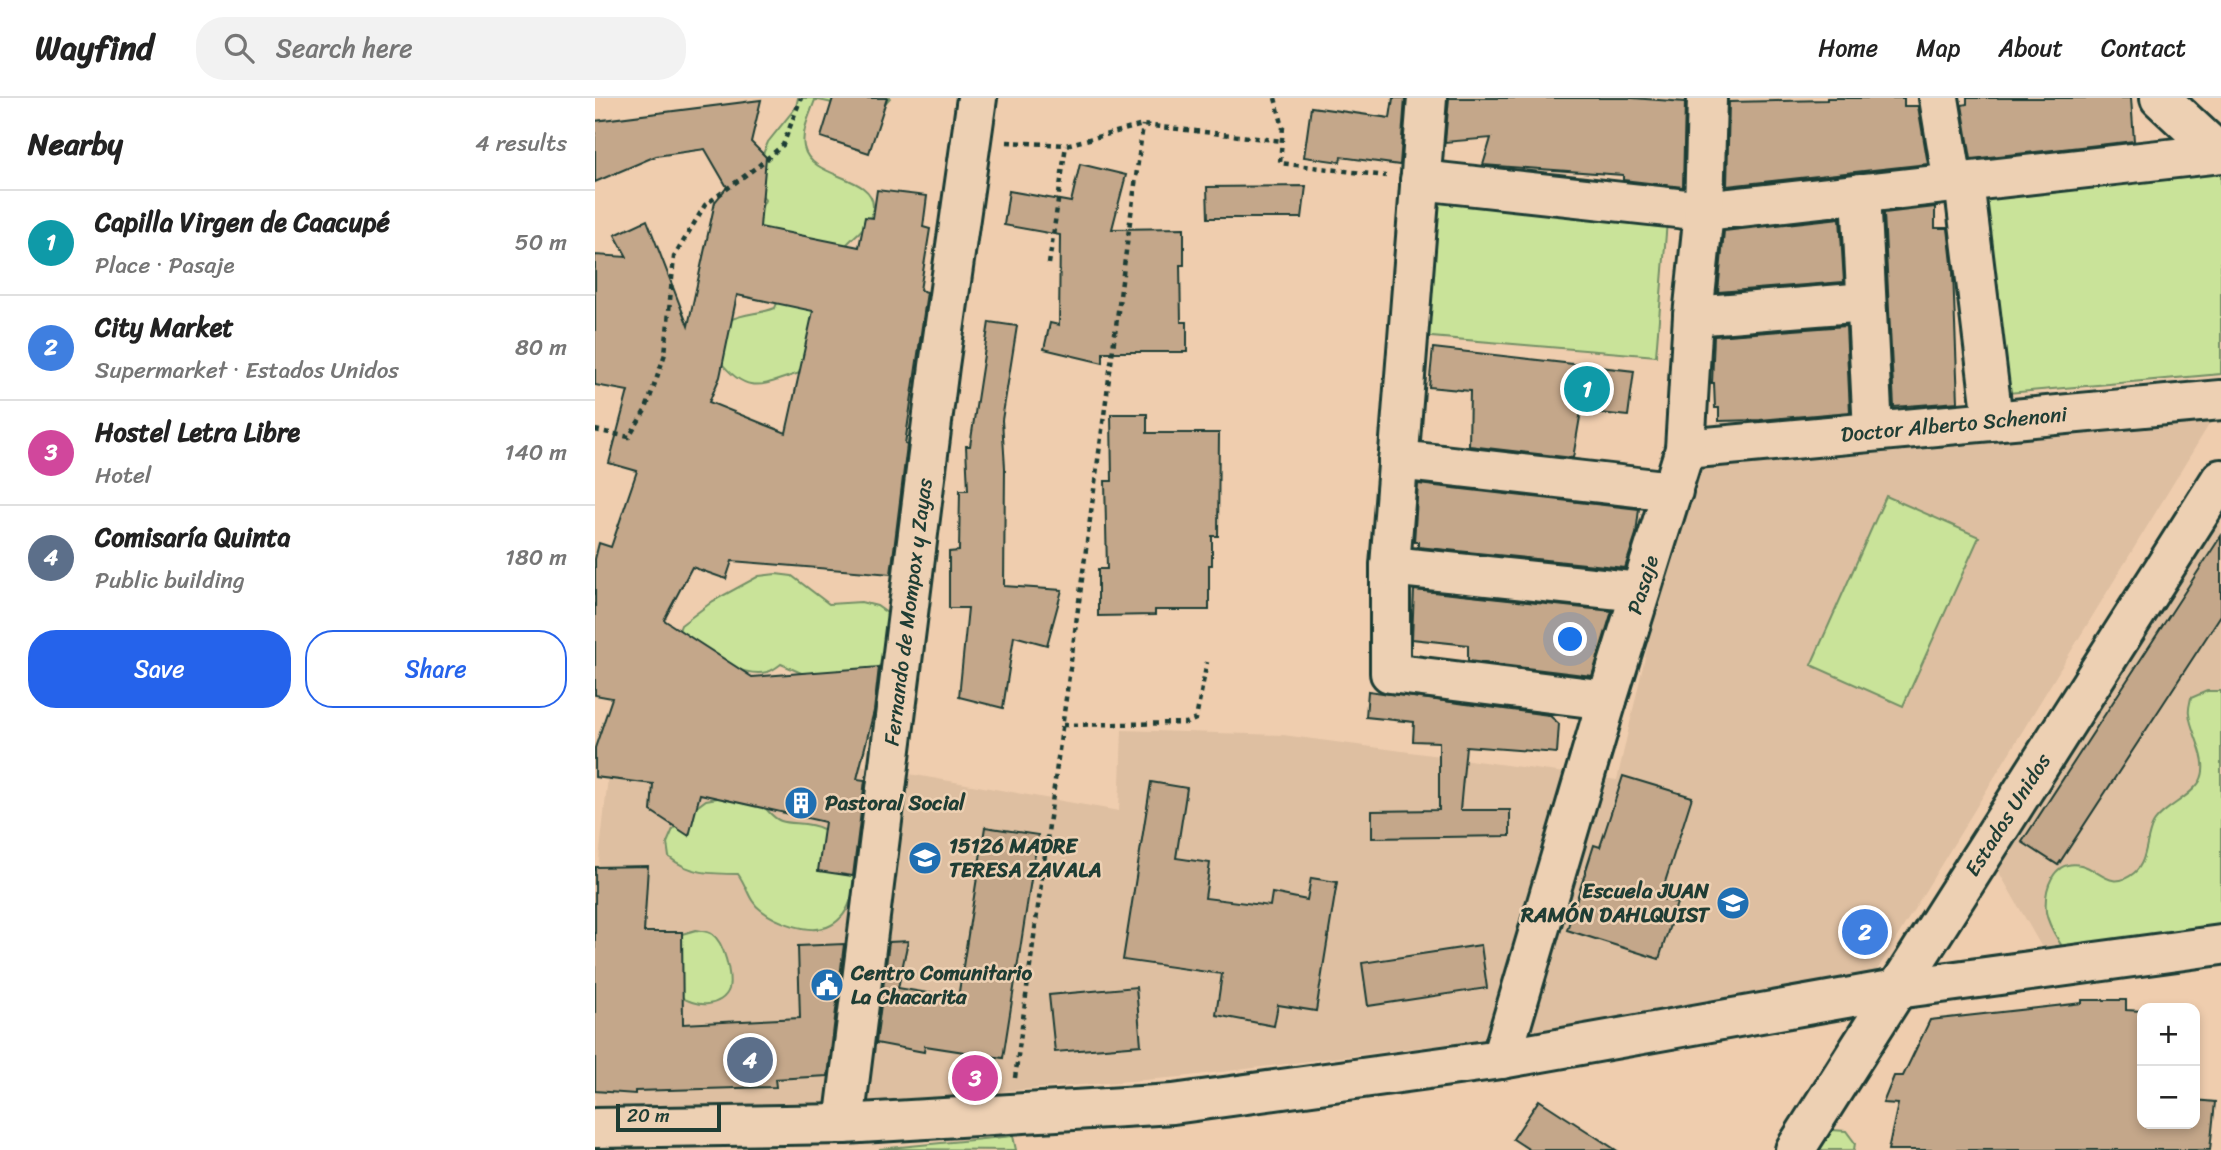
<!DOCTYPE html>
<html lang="en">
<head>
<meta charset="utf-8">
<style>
	:root { --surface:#fff; --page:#f2f2f2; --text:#222; --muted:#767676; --line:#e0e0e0; --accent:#2563eb }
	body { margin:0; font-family:Sriracha,sans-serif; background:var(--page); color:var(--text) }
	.controls { position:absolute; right:21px; bottom:21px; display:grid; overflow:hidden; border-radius:14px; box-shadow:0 4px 10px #0003 }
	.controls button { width:63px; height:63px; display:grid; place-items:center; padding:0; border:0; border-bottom:2px solid var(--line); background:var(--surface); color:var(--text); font:35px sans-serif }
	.scale { position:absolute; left:21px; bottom:18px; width:105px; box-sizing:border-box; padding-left:7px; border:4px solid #1f3d34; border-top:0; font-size:19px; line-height:24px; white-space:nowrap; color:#1f3d34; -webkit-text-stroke:5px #edd0b3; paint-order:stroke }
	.you { position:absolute; left:976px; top:542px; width:24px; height:24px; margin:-18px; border:5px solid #fff; border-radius:50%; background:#1a73e8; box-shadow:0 0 0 10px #1a73e833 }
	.badge { display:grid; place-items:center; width:46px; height:46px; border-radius:50%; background:var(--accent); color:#fff; font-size:23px; font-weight:700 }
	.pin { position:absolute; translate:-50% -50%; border:4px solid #fff; box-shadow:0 2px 7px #0006 }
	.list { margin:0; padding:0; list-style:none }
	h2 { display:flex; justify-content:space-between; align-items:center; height:91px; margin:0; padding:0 28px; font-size:30px }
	h2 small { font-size:23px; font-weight:400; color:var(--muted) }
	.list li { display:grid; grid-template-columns:46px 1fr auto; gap:21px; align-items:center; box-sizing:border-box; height:105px; padding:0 28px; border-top:2px solid var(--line) }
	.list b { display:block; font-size:26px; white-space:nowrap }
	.list p { margin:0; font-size:23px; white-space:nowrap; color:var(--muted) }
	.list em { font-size:23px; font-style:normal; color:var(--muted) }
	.actions { display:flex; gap:14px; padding:21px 28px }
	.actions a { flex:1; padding:16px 0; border:2px solid var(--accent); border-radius:28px; text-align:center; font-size:24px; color:var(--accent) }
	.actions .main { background:var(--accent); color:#fff }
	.icon { flex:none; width:38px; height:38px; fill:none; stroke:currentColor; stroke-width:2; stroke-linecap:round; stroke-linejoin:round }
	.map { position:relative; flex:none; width:1626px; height:1052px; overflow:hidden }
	header { display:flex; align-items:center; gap:42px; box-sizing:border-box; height:98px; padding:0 35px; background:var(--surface); border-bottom:2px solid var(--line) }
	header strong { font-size:33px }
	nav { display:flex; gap:38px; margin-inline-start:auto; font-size:24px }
	.search { width:490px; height:63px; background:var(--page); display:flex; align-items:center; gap:18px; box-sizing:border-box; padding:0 24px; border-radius:28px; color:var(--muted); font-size:26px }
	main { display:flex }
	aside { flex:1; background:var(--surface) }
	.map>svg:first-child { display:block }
	.built { fill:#debfa1 }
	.green { fill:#c9e399; stroke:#749066; stroke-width:2 }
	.building { fill:#c4a78a; stroke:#1f3d34; stroke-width:2; fill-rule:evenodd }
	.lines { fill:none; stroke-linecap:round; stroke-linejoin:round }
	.minor-casing { stroke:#1f3d34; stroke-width:44 }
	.path { stroke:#1f3d34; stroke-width:4.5; stroke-dasharray:5 5; stroke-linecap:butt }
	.minor { stroke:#edd0b3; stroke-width:38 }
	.labels { text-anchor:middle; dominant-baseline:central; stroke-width:5; stroke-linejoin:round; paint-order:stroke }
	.street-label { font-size:21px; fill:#1f3d34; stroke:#edd0b3 }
	.poi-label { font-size:21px; font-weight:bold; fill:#1f3d34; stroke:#edd0b3; text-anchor:start }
</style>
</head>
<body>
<header>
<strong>Wayfind</strong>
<div class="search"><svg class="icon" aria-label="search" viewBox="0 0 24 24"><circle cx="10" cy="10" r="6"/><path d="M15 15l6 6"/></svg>Search here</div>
<nav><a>Home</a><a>Map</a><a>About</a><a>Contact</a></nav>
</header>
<main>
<aside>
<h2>Nearby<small>4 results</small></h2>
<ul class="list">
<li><span class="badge" style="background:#0f9aa8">1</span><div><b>Capilla Virgen de Caacupé</b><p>Place · Pasaje</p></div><em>50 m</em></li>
<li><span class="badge" style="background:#3f7fe0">2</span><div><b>City Market</b><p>Supermarket · Estados Unidos</p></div><em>80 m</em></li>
<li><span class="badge" style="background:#d1479c">3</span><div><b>Hostel Letra Libre</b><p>Hotel</p></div><em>140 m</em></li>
<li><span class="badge" style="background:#5c6f8a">4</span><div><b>Comisaría Quinta</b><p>Public building</p></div><em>180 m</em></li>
</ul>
<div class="actions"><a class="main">Save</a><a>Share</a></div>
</aside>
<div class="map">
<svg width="1626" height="1052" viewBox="0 0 1626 1052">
	<rect width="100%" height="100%" fill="#efcdae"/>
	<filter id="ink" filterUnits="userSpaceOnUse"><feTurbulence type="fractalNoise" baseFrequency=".0143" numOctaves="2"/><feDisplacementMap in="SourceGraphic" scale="14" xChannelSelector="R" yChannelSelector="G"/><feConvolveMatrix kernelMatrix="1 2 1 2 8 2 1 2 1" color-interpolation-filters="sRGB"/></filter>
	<g filter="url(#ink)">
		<g class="built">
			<polygon points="1615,325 1276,882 883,942 586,979 256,1005 0,1011 0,799 19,624 524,713 527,632 688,637 1022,682 1095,362"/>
			<polygon points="1626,392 1626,830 1450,855 1397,762"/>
		</g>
		<g class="green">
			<path d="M203,0H295C276,26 243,2 220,2C215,16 206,34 209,49C216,82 279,76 278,109C277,131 253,139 245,156C240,165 240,178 237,188C231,216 224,244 218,272C176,279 158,306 124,262L135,222C150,215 165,216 180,210L197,165L164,131V115L170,102L161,85L162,70L173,44L201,9Z"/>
			<polygon points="1626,62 1626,276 1413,295 1389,88"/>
			<polygon points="836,104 1072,123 1061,258 825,238"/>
			<polygon points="1291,398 1384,439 1308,608 1216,567"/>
			<path d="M181,476L197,478L234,506L266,504L282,508L295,517L293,560L282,570L213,578L186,566C182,569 177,573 172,574C146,581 104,552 81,541L86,527L118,503L164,478Z"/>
			<path d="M1612,593H1626V844L1469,852C1463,841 1453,828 1451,814C1449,792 1457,761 1486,767C1504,771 1516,794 1539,775C1553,763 1550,741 1558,726C1567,710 1595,700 1605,683C1616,663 1596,636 1594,616C1593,611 1595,605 1596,600Z"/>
			<path d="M128,699C138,701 156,701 165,706C173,711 177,720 186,723C198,727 213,723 228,731C235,735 240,745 245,752C249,757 255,763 257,769C262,791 255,820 232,829C213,836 181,824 166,812C154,804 152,788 143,776C118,776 94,776 74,759L72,745L78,731L87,720L111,702Z"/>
			<path d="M101,832C106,833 113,833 117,836C129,844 137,877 134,891C131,900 122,905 113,906C99,908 85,898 72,893L75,845L87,836Z"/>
			<polygon points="1222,1031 1251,1033 1260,1045 1259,1052 1202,1052"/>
			<polygon points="418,1038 421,1052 284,1051"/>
		</g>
		<g class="building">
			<polygon points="238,0 292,0 274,55 226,39"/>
			<polygon points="798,0 810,0 805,67 746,59 745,64 709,59 716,9 795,20"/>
			<polygon points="854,0 1037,0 1090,4 1088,89 1028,82 1028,77 888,67 896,40 850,44"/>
			<polygon points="1232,0 1309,0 1309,8 1323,8 1333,66 1132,88 1134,4 1232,2"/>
			<polygon points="1372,0 1536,0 1539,43 1376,61 1367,7 1372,6"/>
			<path d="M166,2L156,44L171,59L165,129L264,149L270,119L278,120L282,92L332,98L328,129L335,131L325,192L332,194L310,346L312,347L296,476L137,463L131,481L97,469L69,522L157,579L284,569L279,613L262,681L270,682L258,778L223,773L230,724L105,696L94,738L56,713L58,686L0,679V650L17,600L0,597V461L4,445L16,449L42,373L14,365L33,293L0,287V157L32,159L20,137L52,122L93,228L120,104L132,89L110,51L61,58L0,84V23ZM142,197L218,213L191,335L114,304L125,279Z"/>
			<polygon points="485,66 531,77 517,131 589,130 589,167 585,167 586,224 592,224 592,254 508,254 508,265 449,251 455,225 464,227 465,137 409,127 414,93 476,104"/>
			<polygon points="711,88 707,120 613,120 612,89"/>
			<polygon points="1340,109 1340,130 1353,130 1358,174 1363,304 1299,309 1289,115"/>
			<polygon points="1245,120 1249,184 1123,194 1129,133"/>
			<polygon points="394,224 422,228 407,322 410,370 409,488 467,492 452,547 419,538 408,610 364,599 373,510 354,510 354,454 364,453 365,392 373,392 371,348 375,348"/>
			<polygon points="1251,228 1255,314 1165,322 1124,323 1124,310 1120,310 1119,285 1117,285 1119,238"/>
			<polygon points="838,250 1039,273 1033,318 986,313 978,360 874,348 875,293 834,289"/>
			<polygon points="516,316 552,316 552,335 624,335 623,438 617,438 617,467 614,467 614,512 560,512 560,517 503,518 503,471 512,471 510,383 517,383"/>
			<polygon points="823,386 1044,411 1041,436 1030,470 823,449 823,444 819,444"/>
			<polygon points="1626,438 1626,517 1463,767 1427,744"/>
			<polygon points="819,492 1017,513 997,578 873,563 873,547 817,541"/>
			<polygon points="773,593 954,617 964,626 962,655 871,648 865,712 915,712 915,738 777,740 777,713 844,712 844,644 818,643 819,624 771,619"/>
			<polygon points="1028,678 1097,699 1065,800 1082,805 1064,861 972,832 999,747 1005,749"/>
			<polygon points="556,684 592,690 581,760 615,765 610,800 675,808 677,795 712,802 716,780 742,784 721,913 683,907 679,928 621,917 627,876 528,862"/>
			<polygon points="390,729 443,737 408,960 330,948 329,954 281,945 294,844 313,843 303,890 363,900"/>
			<polygon points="53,768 49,834 87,834 88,926 205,920 203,848 249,846 233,978 180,981 181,989 40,993 40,996 0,993 0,769"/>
			<polygon points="886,847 892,890 773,908 767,865"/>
			<polygon points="541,889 546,947 460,954 454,897"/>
			<polygon points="1487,902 1531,902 1531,912 1547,913 1547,1026 1600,1026 1600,1002 1620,1004 1615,1052 1293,1052 1303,1006 1288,1005 1299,978 1308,978 1335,922 1487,905"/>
			<polygon points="944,1002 1021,1052 935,1052 918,1041"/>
		</g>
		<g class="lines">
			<defs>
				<g id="minor">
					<polyline points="832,0 795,468 795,575 1012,602"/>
					<polyline points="1344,0 1358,85"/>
					<polyline points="1565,0 1624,55"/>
					<polyline points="825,82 1109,113 1626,55"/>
					<polyline points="1369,84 1398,322"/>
					<polyline points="1266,95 1278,333"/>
					<polyline points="1098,218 1271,204"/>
					<path id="s1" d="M1090,351L1626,302"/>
					<polyline points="803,362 1078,393"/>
					<polyline points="795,468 1045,494"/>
					<path id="s2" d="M906,961L1012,602L1090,351L1098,218L1109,113L1112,0"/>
					<path id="s3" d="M249,1026L344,268L382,0"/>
					<polyline points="0,1030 249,1026 578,1006 906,961 1302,891 1626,847"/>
					<path id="s4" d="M1200,1052L1626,381"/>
				</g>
			</defs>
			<use href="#minor" class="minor-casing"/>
			<g class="path">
				<polyline points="680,0 688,29 685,65 791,78"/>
				<polyline points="412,44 471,47 548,27 688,43"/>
				<polyline points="454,166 471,47"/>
				<polyline points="0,332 34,339 51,311 70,256 79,159 110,107 163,68 188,47 206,0"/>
				<polyline points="468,627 591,625 601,621 612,564"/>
				<polyline points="420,980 548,27"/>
			</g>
			<use href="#minor" class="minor"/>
		</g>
	</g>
	<defs>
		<symbol id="building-disc" viewBox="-11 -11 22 22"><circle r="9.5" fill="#1f6fb2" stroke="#edd0b3"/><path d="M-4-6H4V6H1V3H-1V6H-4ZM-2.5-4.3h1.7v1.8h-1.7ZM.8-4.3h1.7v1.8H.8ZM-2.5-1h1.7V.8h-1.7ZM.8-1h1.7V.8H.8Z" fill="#fff"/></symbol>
		<symbol id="school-disc" viewBox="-11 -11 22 22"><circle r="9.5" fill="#1f6fb2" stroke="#edd0b3"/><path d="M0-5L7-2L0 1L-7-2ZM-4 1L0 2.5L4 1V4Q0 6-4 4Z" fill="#fff"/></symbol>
		<symbol id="civic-disc" viewBox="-11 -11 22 22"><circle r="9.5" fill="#1f6fb2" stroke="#edd0b3"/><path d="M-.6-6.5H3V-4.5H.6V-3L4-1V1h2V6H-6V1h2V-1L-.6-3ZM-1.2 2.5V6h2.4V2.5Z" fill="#fff"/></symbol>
	</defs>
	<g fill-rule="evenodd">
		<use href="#building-disc" x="187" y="686" width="38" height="38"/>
		<use href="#school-disc" x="311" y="741" width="38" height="38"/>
		<use href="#school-disc" x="1119" y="786" width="38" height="38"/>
		<use href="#civic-disc" x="213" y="868" width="38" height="38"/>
	</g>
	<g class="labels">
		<g class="street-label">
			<text stroke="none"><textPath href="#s1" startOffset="270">Doctor Alberto Schenoni</textPath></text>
			<text stroke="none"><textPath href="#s2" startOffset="495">Pasaje</textPath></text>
			<text stroke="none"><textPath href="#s3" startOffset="516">Fernando de Mompox y Zayas</textPath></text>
			<text stroke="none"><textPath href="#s4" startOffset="397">Estados Unidos</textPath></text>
		</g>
		<g class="poi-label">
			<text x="230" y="705">Pastoral Social</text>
			<text x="354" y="748">15126 MADRE<tspan x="354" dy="24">TERESA ZAVALA</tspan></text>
			<text x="1114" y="793" text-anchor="end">Escuela JUAN<tspan x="1114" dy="24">RAMÓN DAHLQUIST</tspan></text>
			<text x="256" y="875">Centro Comunitario<tspan x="256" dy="24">La Chacarita</tspan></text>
		</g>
	</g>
</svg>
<div class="controls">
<button>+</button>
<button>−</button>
</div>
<div class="scale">20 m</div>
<div class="you"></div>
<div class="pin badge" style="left:992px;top:291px;background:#0f9aa8">1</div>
<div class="pin badge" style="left:1270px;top:834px;background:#3f7fe0">2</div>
<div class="pin badge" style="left:380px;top:980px;background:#d1479c">3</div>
<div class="pin badge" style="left:155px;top:962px;background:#5c6f8a">4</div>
</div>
</main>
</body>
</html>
